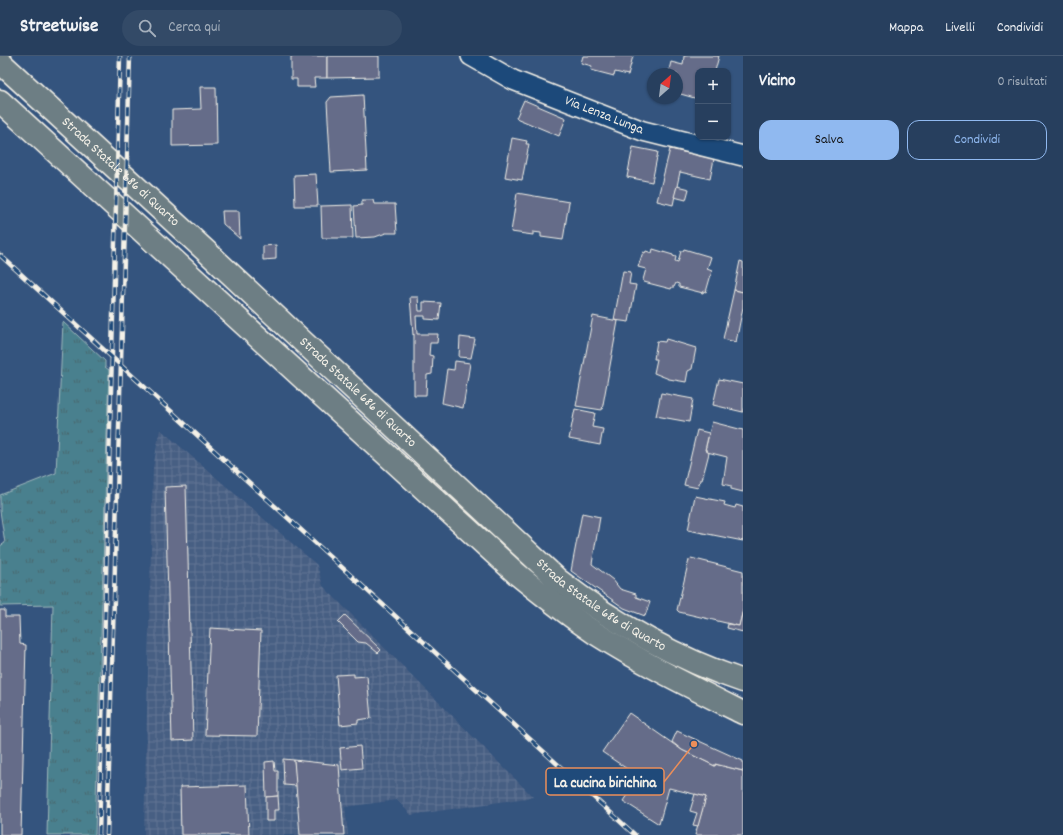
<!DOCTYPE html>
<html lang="it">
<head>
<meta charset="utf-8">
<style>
	:root { --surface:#273f5e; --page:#334a67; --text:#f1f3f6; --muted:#a4afbc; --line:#435873; --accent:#90b9f0 }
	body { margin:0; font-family:Dekko,sans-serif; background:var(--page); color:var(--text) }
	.controls { position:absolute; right:12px; top:12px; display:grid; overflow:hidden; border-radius:8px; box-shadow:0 1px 3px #0004 }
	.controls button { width:36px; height:36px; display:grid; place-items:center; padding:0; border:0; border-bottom:1px solid var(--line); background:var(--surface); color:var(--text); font:20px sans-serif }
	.compass { position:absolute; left:647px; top:12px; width:36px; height:36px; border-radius:50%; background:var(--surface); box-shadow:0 1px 3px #0004; rotate:28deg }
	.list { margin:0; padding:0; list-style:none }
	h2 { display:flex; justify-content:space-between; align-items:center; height:52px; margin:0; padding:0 16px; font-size:17px }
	h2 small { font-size:13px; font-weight:400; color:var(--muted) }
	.actions { display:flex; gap:8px; padding:12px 16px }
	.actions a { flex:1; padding:9px 0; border:1px solid var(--accent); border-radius:12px; text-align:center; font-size:14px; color:var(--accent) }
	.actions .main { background:var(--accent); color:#111 }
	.icon { flex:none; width:22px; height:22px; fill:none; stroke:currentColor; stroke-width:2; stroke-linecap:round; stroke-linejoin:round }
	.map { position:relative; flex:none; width:743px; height:779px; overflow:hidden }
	header { display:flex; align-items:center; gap:24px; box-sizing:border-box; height:56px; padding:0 20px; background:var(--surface); border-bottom:1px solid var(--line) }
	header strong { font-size:19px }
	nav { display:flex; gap:22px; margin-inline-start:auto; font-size:14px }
	.search { width:280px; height:36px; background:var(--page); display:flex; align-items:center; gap:10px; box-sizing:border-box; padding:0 14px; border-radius:22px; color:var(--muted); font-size:15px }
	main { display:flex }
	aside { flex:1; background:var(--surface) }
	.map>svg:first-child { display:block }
	.industrial { fill:url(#industrial-grid) }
	.grass { fill:url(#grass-tufts); stroke:#9fb8bb }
	.building { fill:#656c89; stroke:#f4f1e8 }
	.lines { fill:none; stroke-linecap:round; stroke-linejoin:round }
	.street-casing { stroke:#f4f1e8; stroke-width:22 }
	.highway-casing { stroke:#f4f1e8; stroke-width:25 }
	.street { stroke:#1f4a7a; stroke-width:19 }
	.highway { stroke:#6d7e84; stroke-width:22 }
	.rail-casing { stroke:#f4f1e8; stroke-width:4.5 }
	.rail { stroke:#1f4a7a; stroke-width:3; stroke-dasharray:9; stroke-linecap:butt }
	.labels { text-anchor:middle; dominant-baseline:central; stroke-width:3; stroke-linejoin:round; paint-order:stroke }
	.street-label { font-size:14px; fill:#f4f1e8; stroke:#1f4a7a }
	.leader { fill:none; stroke:#ec8e59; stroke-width:1.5 }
	.callout-dot { fill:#ec8e59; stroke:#1f4a7a; stroke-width:1.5 }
	.callout { fill:#1f4a7a; stroke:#ec8e59; stroke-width:1.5 }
	.callout-label { font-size:15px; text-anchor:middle; font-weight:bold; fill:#f4f1e8 }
</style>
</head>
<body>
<header>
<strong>Streetwise</strong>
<div class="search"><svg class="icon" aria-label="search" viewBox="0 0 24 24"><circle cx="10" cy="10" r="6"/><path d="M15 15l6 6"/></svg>Cerca qui</div>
<nav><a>Mappa</a><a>Livelli</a><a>Condividi</a></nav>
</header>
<main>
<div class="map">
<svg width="743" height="779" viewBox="0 0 743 779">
	<defs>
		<pattern id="industrial-grid" width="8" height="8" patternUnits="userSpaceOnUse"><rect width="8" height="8" fill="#475e83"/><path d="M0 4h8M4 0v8" fill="none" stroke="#627695"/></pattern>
		<pattern id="grass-tufts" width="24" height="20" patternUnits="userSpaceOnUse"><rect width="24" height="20" fill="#4a808e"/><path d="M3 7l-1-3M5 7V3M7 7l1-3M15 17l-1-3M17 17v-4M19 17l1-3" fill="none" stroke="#4a676e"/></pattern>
	</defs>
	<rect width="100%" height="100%" fill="#34547e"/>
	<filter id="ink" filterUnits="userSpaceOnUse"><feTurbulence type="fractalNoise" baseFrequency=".025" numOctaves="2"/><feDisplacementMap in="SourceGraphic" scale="8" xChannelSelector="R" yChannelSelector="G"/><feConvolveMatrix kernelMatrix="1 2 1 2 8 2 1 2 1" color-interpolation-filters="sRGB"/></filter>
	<g filter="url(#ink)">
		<polygon class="industrial" points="160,373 317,509 323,530 533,741 411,759 397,744 345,751 348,779 144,779 153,412"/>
		<polygon class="grass" points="63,266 105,305 105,311 109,314 95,779 47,779 53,549 0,550 0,490 5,487 0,455 0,439 56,417"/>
		<g class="building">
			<polygon points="291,0 327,0 327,22 314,22 315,31 297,31 297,23 291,23"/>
			<polygon points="327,0 379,0 379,21 327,22"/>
			<polygon points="583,0 633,0 628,19 615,16 614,20 591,14 592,10 581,7"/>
			<polygon points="684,0 719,0 715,15 698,15 698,43 677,37 677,18 668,18 671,6 683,9"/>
			<polygon points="200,31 216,31 217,89 172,90 172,54 201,53"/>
			<polygon points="363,39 367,114 331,116 327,46 331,41"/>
			<polygon points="524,44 566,62 559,80 516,62"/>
			<polygon points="512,82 527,85 526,88 529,88 522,124 505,121"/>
			<polygon points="633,91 658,96 652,126 627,121"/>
			<polygon points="670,93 714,103 710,123 680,116 673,149 657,145"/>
			<polygon points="316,118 318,150 295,150 294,119"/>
			<polygon points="677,130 689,133 686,144 674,141"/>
			<polygon points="517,137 569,146 563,184 541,181 541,177 533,176 533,179 511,176"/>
			<polygon points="362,144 373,144 374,148 395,148 397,177 386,177 375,181 356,182 354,150 362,149"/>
			<polygon points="352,149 353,182 322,182 321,150"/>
			<polygon points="222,155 239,155 240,183 223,168"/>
			<polygon points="276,189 276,203 263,204 263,190"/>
			<polygon points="653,193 673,199 673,200 676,201 675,205 678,206 681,195 683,195 684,193 711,201 707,213 712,215 706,236 704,235 703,237 679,231 679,228 676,227 674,231 672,231 671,233 644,226 643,224 646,213 638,211 643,196 645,197 646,195 652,197"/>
			<polygon points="740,205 743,206 743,236 734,234"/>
			<polygon points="623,215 631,216 629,228 636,229 629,266 614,264"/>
			<polygon points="734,234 743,236 743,251 736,286 723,283"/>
			<polygon points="410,241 418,241 419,255 423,255 423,246 441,247 439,264 425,263 425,260 416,260 417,278 438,278 437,287 430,287 429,299 433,300 432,318 427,319 426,339 414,339 414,278 413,279"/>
			<polygon points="593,260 618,265 602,354 576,350"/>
			<polygon points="460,281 475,283 471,302 459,301"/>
			<polygon points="666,283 696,292 692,313 688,315 686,326 669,323 654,317 657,303 654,303 657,285 665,286"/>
			<polygon points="455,305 470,307 463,352 442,347 447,313 454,314"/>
			<polygon points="719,323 743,328 743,356 713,349"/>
			<polygon points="661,337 693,343 689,366 656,360"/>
			<polygon points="575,353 595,357 592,371 603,373 600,389 569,383"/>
			<polygon points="712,366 743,374 743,436 731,433 731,430 723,428 727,401 707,396 707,394 705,394"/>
			<polygon points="697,374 709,377 705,394 709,397 702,424 700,424 698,432 684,429"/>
			<polygon points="186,430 193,684 172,685 165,431"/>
			<polygon points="695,440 725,446 724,449 735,452 736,449 743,451 743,485 688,474"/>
			<polygon points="582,457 600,461 592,508 613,524 620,533 636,538 636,541 650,546 645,560 624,552 571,515"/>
			<polygon points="691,502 743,515 743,554 739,570 679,556 677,554 689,504"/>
			<polygon points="0,554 5,554 5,561 19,561 20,588 26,589 21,779 0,779"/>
			<polygon points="743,554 743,576 727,572 728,568 739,570"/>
			<polygon points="345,559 381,594 378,597 366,587 358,586 338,566"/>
			<polygon points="210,572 261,575 257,680 205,679"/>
			<polygon points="354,618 354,621 367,620 371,662 358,664 358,667 340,669 336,619"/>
			<polygon points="629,657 682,694 715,710 715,708 743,715 743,779 695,779 706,741 669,732 659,768 623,745 639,721 602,696"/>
			<polygon points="677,675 743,705 743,715 715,708 715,710 682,694 672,686"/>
			<polygon points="360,690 362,712 342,714 340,692"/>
			<polygon points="283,703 294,704 297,730 284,729"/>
			<polygon points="294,704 339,709 344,779 300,779"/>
			<polygon points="274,705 275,715 278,715 278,740 266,741 265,706"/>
			<polygon points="247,729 249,779 181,779 180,731"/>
			<polygon points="695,738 706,741 698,770 693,769 697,757 690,755"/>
			<polygon points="278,740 279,754 274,754 274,765 266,765 266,741"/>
		</g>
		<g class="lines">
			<defs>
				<g id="street">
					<path id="s1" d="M471,0L513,24L643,75L743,100"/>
				</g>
				<g id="highway">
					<path id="s2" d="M0,6L207,196L558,524C615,568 675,602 743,625"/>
					<path d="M0,45L517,518C543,539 568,559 595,577C642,607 693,632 743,657"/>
				</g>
			</defs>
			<use href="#street" class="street-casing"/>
			<use href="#highway" class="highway-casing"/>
			<use href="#street" class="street"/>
			<use href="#highway" class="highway"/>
			<defs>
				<g id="rail">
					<polyline points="0,199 635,779"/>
					<polyline points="99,779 120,0"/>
					<polyline points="107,779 130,0"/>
				</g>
			</defs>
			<use href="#rail" class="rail-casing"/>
			<use href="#rail" class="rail"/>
		</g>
	</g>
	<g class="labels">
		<g class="street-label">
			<text stroke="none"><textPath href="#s1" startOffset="146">Via Lenza Lunga</textPath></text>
			<text stroke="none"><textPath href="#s2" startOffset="163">Strada Statale 686 di Quarto</textPath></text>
			<text stroke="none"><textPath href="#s2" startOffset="487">Strada Statale 686 di Quarto</textPath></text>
			<text stroke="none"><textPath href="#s2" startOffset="811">Strada Statale 686 di Quarto</textPath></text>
		</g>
	</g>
	<path class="leader" d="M694 688L664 726"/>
	<circle class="callout-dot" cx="694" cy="688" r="4"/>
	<rect class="callout" x="546" y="712" width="118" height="27" rx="4"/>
	<g class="callout-label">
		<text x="605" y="731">La cucina birichina</text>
	</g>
</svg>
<div class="controls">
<button>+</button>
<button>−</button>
</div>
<svg class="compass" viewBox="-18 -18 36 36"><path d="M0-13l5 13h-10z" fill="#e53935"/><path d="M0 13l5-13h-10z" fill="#a4afbc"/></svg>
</div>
<aside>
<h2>Vicino<small>0 risultati</small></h2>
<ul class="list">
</ul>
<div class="actions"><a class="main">Salva</a><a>Condividi</a></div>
</aside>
</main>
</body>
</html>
